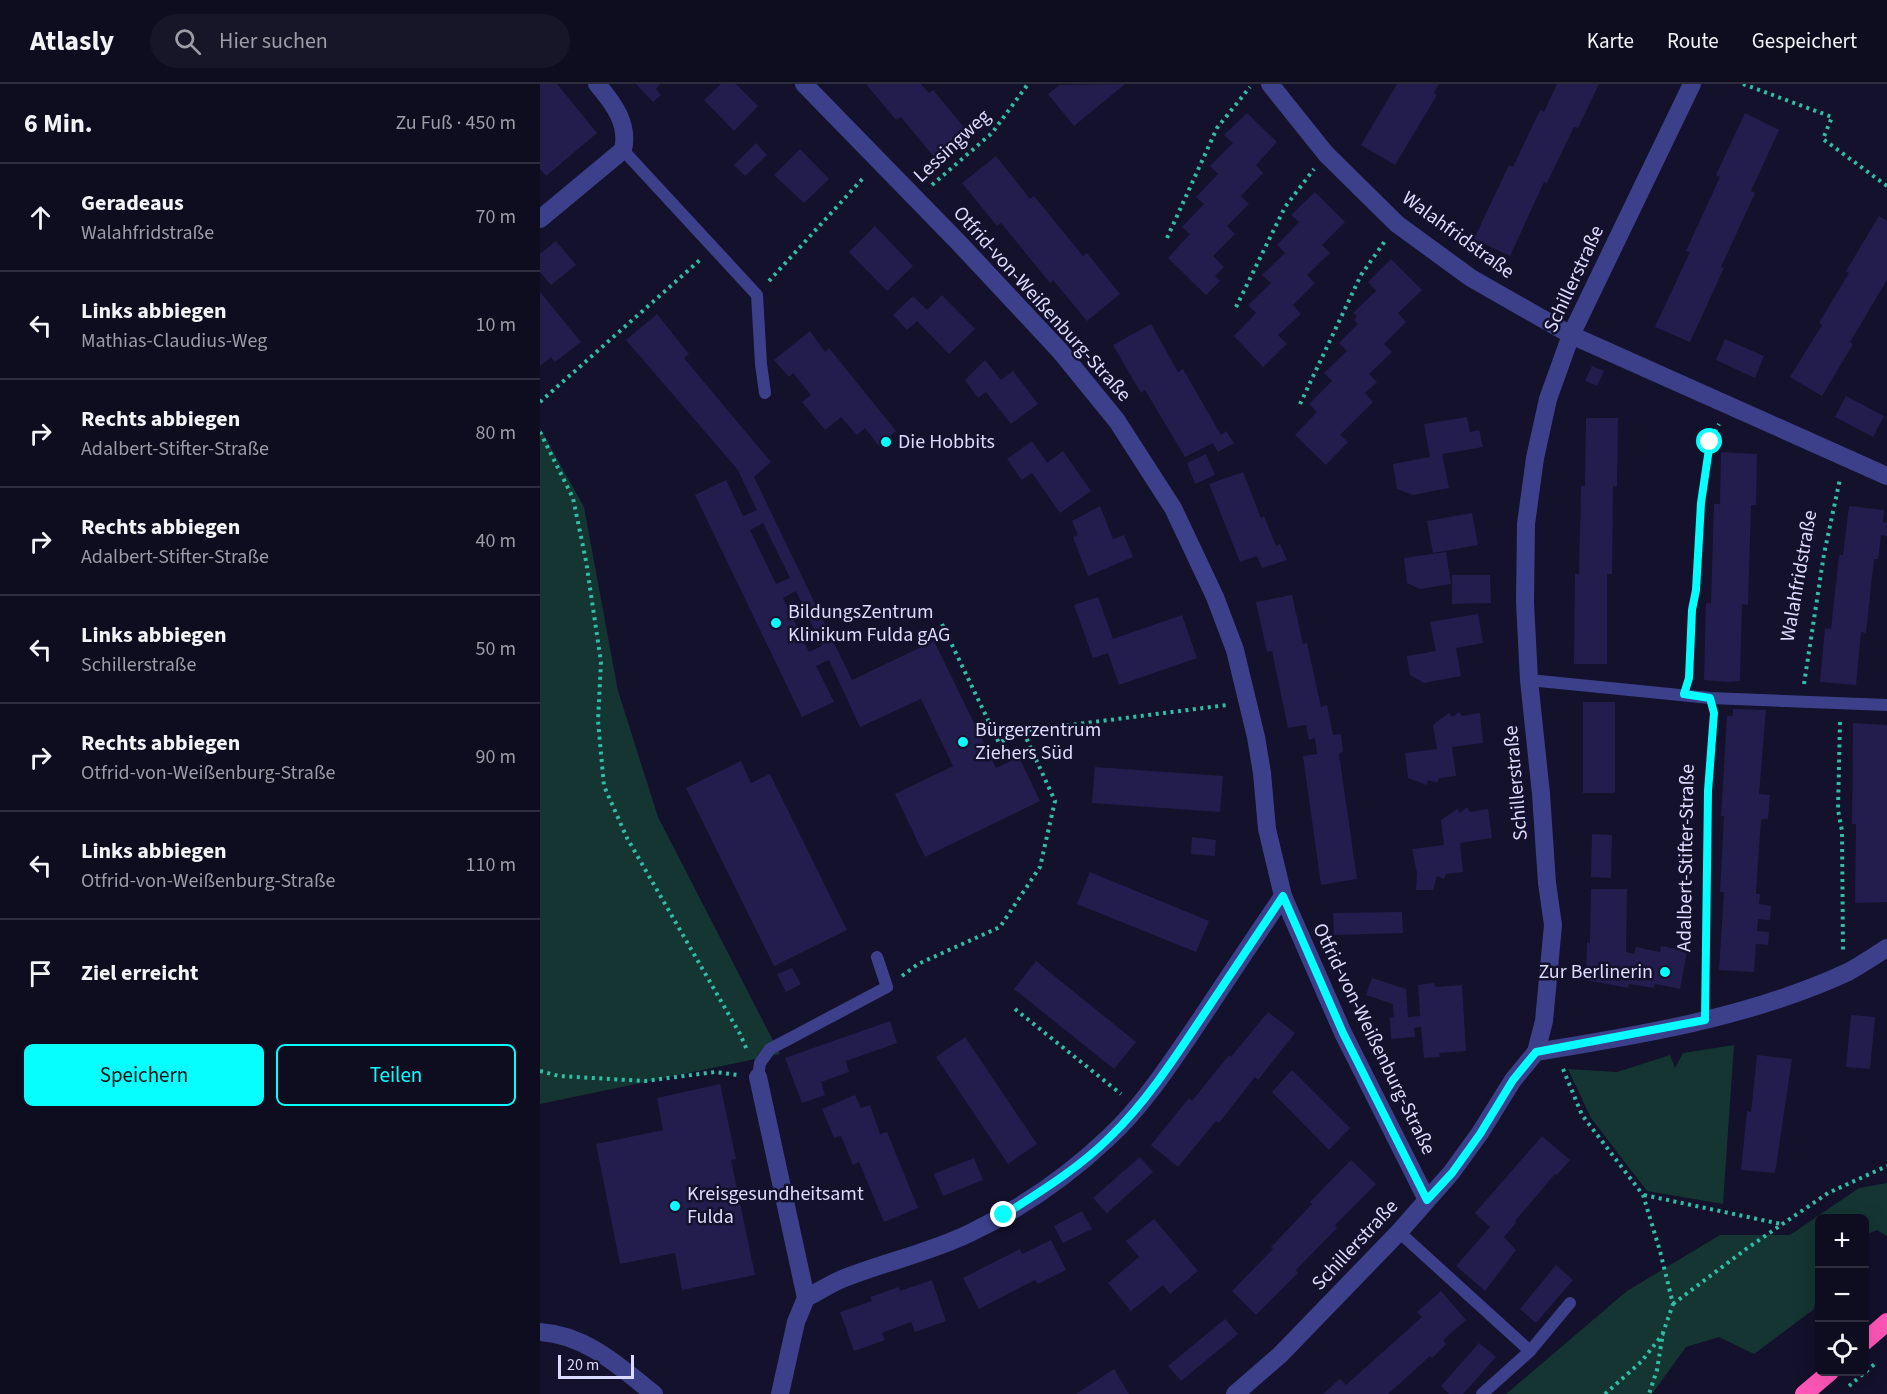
<!DOCTYPE html>
<html lang="de">
<head>
<meta charset="utf-8">
<style>
	:root { --surface:#0e0d20; --page:#171629; --text:#f1f3f6; --muted:#9b9ca5; --line:#2e2d3e; --accent:#07feff }
	body { margin:0; font-family:"Source Sans 3",sans-serif; background:var(--page); color:var(--text) }
	.controls { position:absolute; right:18px; bottom:18px; display:grid; overflow:hidden; border-radius:9px; box-shadow:0 6px 24px #0002 }
	.controls button { width:54px; height:54px; display:grid; place-items:center; padding:0; border:0; border-bottom:2px solid var(--line); background:var(--surface); color:var(--text); font:30px sans-serif }
	.scale { position:absolute; left:18px; bottom:15px; width:76px; box-sizing:border-box; padding-left:6px; border:3px solid #dcdbff; border-top:0; font-size:16px; line-height:21px; white-space:nowrap; color:#dcdbff; -webkit-text-stroke:4px #13112b; paint-order:stroke }
	.stop { position:absolute; width:18px; height:18px; margin:-14px; border:4px solid #07feff; border-radius:50%; background:#fff }
	.stop.end { background:#07feff; border-color:#fff; box-shadow:0 2px 6px #0008 }
	.list { margin:0; padding:0; list-style:none }
	h2 { display:flex; justify-content:space-between; align-items:center; height:78px; margin:0; padding:0 24px; font-size:26px }
	h2 small { font-size:20px; font-weight:400; color:var(--muted) }
	.list li { display:grid; grid-template-columns:39px 1fr auto; gap:18px; align-items:center; box-sizing:border-box; height:108px; padding:0 24px; border-top:2px solid var(--line) }
	.list b { display:block; font-size:22px; white-space:nowrap }
	.list p { margin:0; font-size:20px; white-space:nowrap; color:var(--muted) }
	.list em { font-size:20px; font-style:normal; color:var(--muted) }
	.actions { display:flex; gap:12px; padding:18px 24px }
	.actions a { flex:1; padding:14px 0; border:2px solid var(--accent); border-radius:9px; text-align:center; font-size:21px; color:var(--accent) }
	.actions .main { background:var(--accent); color:#111 }
	.icon { flex:none; width:33px; height:33px; fill:none; stroke:currentColor; stroke-width:2; stroke-linecap:round; stroke-linejoin:round }
	.map { position:relative; flex:none; width:1347px; height:1310px; overflow:hidden }
	header { display:flex; align-items:center; gap:36px; box-sizing:border-box; height:84px; padding:0 30px; background:var(--surface); border-bottom:2px solid var(--line) }
	header strong { font-size:28px }
	nav { display:flex; gap:33px; margin-inline-start:auto; font-size:21px }
	.search { width:420px; height:54px; background:var(--page); display:flex; align-items:center; gap:15px; box-sizing:border-box; padding:0 21px; border-radius:33px; color:var(--muted); font-size:22px }
	main { display:flex }
	aside { flex:1; background:var(--surface) }
	.map>svg:first-child { display:block }
	.green { fill:#143531 }
	.building { fill:#221d4d; fill-rule:evenodd }
	.lines { fill:none; stroke-linecap:round; stroke-linejoin:round }
	.path { stroke:#30bea8; stroke-width:4; stroke-dasharray:3 4.5; stroke-linecap:butt }
	.lane { stroke:#3c408a; stroke-width:12 }
	.street { stroke:#3c408a; stroke-width:18 }
	.highway { stroke:#ff56b7; stroke-width:18 }
	.route { stroke:#07feff; stroke-width:8 }
	.poi-dot { fill:#07feff; stroke:#13112b; stroke-width:2 }
	.labels { text-anchor:middle; dominant-baseline:central; stroke-width:5; stroke-linejoin:round; paint-order:stroke }
	.street-label { font-size:20px; fill:#dcdbff; stroke:#13112b }
	.poi-label { font-size:20px; fill:#dcdbff; stroke:#13112b; text-anchor:start }
</style>
</head>
<body>
<header>
<strong>Atlasly</strong>
<div class="search"><svg class="icon" aria-label="search" viewBox="0 0 24 24"><circle cx="10" cy="10" r="6"/><path d="M15 15l6 6"/></svg>Hier suchen</div>
<nav><a>Karte</a><a>Route</a><a>Gespeichert</a></nav>
</header>
<main>
<aside>
<h2>6 Min.<small>Zu Fuß · 450 m</small></h2>
<ul class="list">
<li><svg class="icon" aria-label="ahead" viewBox="0 0 24 24"><path d="M12 20V5M6 11l6-6 6 6"/></svg><div><b>Geradeaus</b><p>Walahfridstraße</p></div><em>70 m</em></li>
<li><svg class="icon" aria-label="left" viewBox="0 0 24 24"><path d="M17 20v-9H6M10 6l-5 5 5 5"/></svg><div><b>Links abbiegen</b><p>Mathias-Claudius-Weg</p></div><em>10 m</em></li>
<li><svg class="icon" aria-label="right" viewBox="0 0 24 24"><path d="M7 20v-9h11M14 6l5 5-5 5"/></svg><div><b>Rechts abbiegen</b><p>Adalbert-Stifter-Straße</p></div><em>80 m</em></li>
<li><svg class="icon" aria-label="right" viewBox="0 0 24 24"><path d="M7 20v-9h11M14 6l5 5-5 5"/></svg><div><b>Rechts abbiegen</b><p>Adalbert-Stifter-Straße</p></div><em>40 m</em></li>
<li><svg class="icon" aria-label="left" viewBox="0 0 24 24"><path d="M17 20v-9H6M10 6l-5 5 5 5"/></svg><div><b>Links abbiegen</b><p>Schillerstraße</p></div><em>50 m</em></li>
<li><svg class="icon" aria-label="right" viewBox="0 0 24 24"><path d="M7 20v-9h11M14 6l5 5-5 5"/></svg><div><b>Rechts abbiegen</b><p>Otfrid-von-Weißenburg-Straße</p></div><em>90 m</em></li>
<li><svg class="icon" aria-label="left" viewBox="0 0 24 24"><path d="M17 20v-9H6M10 6l-5 5 5 5"/></svg><div><b>Links abbiegen</b><p>Otfrid-von-Weißenburg-Straße</p></div><em>110 m</em></li>
<li><svg class="icon" aria-label="arrive" viewBox="0 0 24 24"><path d="M6 21V4h12l-3 4 3 4H6"/></svg><div><b>Ziel erreicht</b></div></li>
</ul>
<div class="actions"><a class="main">Speichern</a><a>Teilen</a></div>
</aside>
<div class="map">
<svg width="1347" height="1310" viewBox="0 0 1347 1310">
	<rect width="100%" height="100%" fill="#13112b"/>
	<g class="green">
		<polygon points="0,344 44,423 78,607 118,733 240,970 0,1020"/>
		<polygon points="1194,961 1183,1120 1107,1107 1051,1034 1028,985 1077,988 1130,971 1135,984 1143,969"/>
		<polygon points="1347,1099 1347,1152 1337,1146 1325,1151 1324,1134 1280,1134 1279,1190 1274,1225 1214,1270 1179,1253 1146,1263 1112,1310 966,1310 1087,1207 1180,1151 1250,1151 1319,1104"/>
	</g>
	<g class="building">
		<polygon points="0,0 17,0 57,49 6,92 0,85"/>
		<polygon points="96,0 120,0 116,5 121,11 113,18"/>
		<polygon points="181,0 196,0 218,22 194,47 164,16"/>
		<polygon points="326,0 381,0 389,9 393,6 427,47 394,73 361,33 356,36"/>
		<polygon points="521,0 521,1 585,0 534,42 508,10"/>
		<polygon points="857,0 899,0 894,9 897,11 855,81 821,61"/>
		<polygon points="1017,0 1059,0 1038,44 1034,43 1007,99 1004,98 970,172 934,155 969,81 973,83 1000,26 1004,28"/>
		<polygon points="707,29 737,58 716,81 723,89 701,112 709,120 687,142 695,150 673,172 684,183 675,192 680,197 666,211 628,174 650,150 642,143 664,120 656,113 678,90 670,82 693,59 684,51"/>
		<polygon points="1205,29 1239,46 1211,107 1215,109 1181,183 1184,184 1150,258 1115,243 1150,168 1146,167 1180,93 1176,91"/>
		<polygon points="216,59 227,71 205,92 194,81"/>
		<polygon points="260,65 289,95 264,119 234,91"/>
		<polygon points="456,72 490,115 494,112 543,172 547,169 580,210 547,237 513,196 510,199 461,139 457,142 422,99"/>
		<polygon points="775,108 805,138 782,161 790,169 767,191 775,199 753,221 761,230 738,251 747,260 723,283 694,252 716,229 708,221 731,199 722,191 745,169 737,161 759,138 751,131"/>
		<polygon points="1339,132 1347,137 1347,196 1310,258 1313,260 1282,312 1250,293 1282,241 1279,239 1309,189 1306,187"/>
		<polygon points="335,142 373,182 347,207 309,168"/>
		<polygon points="16,157 36,181 11,201 0,188 0,170"/>
		<polygon points="851,175 882,206 858,229 866,238 844,260 852,268 829,290 837,298 825,309 833,318 800,351 808,358 786,381 755,351 777,328 769,320 792,297 784,289 807,267 799,259 818,240 814,236 817,232 813,229 836,207 828,198"/>
		<polygon points="0,208 41,258 15,278 11,273 0,282"/>
		<polygon points="402,211 435,245 409,270 377,237 367,246 353,231 373,212 387,226"/>
		<path d="M117,230L149,270L144,274L231,378L214,393L312,596L394,557L456,684L479,673L500,717L385,773L355,710L413,682L381,615L320,643L289,576L276,582L294,618L262,633L155,411L186,396L203,432L217,426L203,397L198,386L86,256ZM223,439L250,494L236,500L210,446ZM256,507L282,562L269,568L243,514Z"/>
		<polygon points="611,240 638,288 643,285 681,351 686,347 694,359 678,368 673,359 645,373 605,306 601,309 573,261"/>
		<polygon points="270,247 285,268 289,264 356,347 339,362 325,344 317,351 301,333 285,346 262,318 271,311 253,289 249,293 234,276"/>
		<polygon points="1185,255 1224,272 1215,294 1176,276"/>
		<polygon points="445,276 461,296 473,287 498,320 471,340 446,308 438,314 425,296"/>
		<polygon points="1052,282 1064,287 1057,302 1045,297"/>
		<polygon points="1306,312 1344,332 1333,353 1295,333"/>
		<polygon points="927,333 930,348 939,346 943,363 902,370 909,404 873,411 857,405 853,380 890,373 884,340"/>
		<polygon points="1046,334 1078,334 1077,403 1073,402 1072,490 1067,490 1067,580 1034,580 1035,490 1039,490 1041,402 1045,402"/>
		<polygon points="492,357 507,379 523,367 551,407 520,429 492,389 482,396 467,375"/>
		<polygon points="1181,368 1217,370 1216,421 1211,421 1208,521 1202,520 1200,597 1186,598 1164,596 1166,519 1171,519 1174,420 1180,420"/>
		<polygon points="666,370 675,391 655,400 647,379"/>
		<polygon points="703,388 721,434 724,432 736,462 740,460 747,476 722,484 717,472 700,478 669,400"/>
		<polygon points="560,422 573,455 584,451 593,473 548,492 533,453 538,451 532,437"/>
		<polygon points="1309,422 1344,426 1343,438 1347,439 1347,452 1341,451 1338,475 1334,475 1326,549 1321,548 1316,601 1280,598 1285,544 1291,545 1299,471 1303,471"/>
		<polygon points="932,429 938,461 893,469 887,437"/>
		<polygon points="906,468 911,500 880,505 867,499 864,474"/>
		<polygon points="912,491 950,491 951,519 912,520"/>
		<polygon points="752,511 763,560 767,559 781,623 787,621 793,651 801,650 803,667 799,670 817,795 781,801 763,672 777,670 775,654 769,656 766,641 748,644 732,567 727,568 716,518"/>
		<polygon points="558,513 573,555 642,531 657,574 579,601 568,569 553,574 534,521"/>
		<polygon points="938,530 943,559 916,564 921,592 884,599 870,591 867,572 896,567 890,538"/>
		<rect x="1043" y="618" width="32" height="91"/>
		<polygon points="1193,625 1226,626 1219,710 1230,711 1228,735 1221,735 1216,810 1220,810 1219,820 1231,822 1230,836 1218,835 1217,847 1229,848 1228,861 1216,860 1214,888 1179,886 1184,808 1180,808 1184,732 1181,732 1187,632 1193,632"/>
		<polygon points="919,628 922,632 940,629 943,659 912,663 916,692 899,694 897,699 888,696 887,701 868,694 865,669 897,665 893,641 909,629 912,633"/>
		<polygon points="1313,639 1347,641 1347,818 1315,819 1316,740 1312,740"/>
		<polygon points="201,677 211,699 230,690 307,846 234,882 146,704"/>
		<polygon points="555,683 683,692 680,728 552,719"/>
		<polygon points="927,723 930,728 948,725 952,754 920,759 923,788 906,790 904,795 897,792 893,806 876,806 877,789 872,765 904,761 901,736 917,725 920,729"/>
		<polygon points="1052,750 1072,751 1071,794 1051,793"/>
		<polygon points="652,753 676,756 675,772 651,770"/>
		<polygon points="550,788 669,837 656,868 537,820"/>
		<polygon points="1051,805 1087,805 1086,868 1094,870 1096,863 1120,868 1121,862 1147,867 1140,905 1115,900 1114,904 1089,900 1088,904 1046,896 1047,858 1050,859"/>
		<polygon points="862,828 863,849 794,851 793,829"/>
		<polygon points="496,877 596,958 574,985 474,905"/>
		<polygon points="252,884 261,900 246,908 237,890"/>
		<polygon points="832,894 866,905 868,933 880,932 878,901 894,899 895,903 922,901 926,967 899,969 900,973 884,974 881,943 874,944 875,953 851,955 850,934 854,933 853,920 826,911"/>
		<polygon points="728,928 755,949 718,996 715,993 679,1039 676,1037 638,1083 611,1061 649,1014 652,1017 689,971 691,973"/>
		<polygon points="1311,931 1335,933 1330,985 1306,983"/>
		<polygon points="350,937 357,959 306,977 309,988 281,998 285,1011 262,1019 245,974"/>
		<polygon points="425,953 497,1060 468,1080 396,973"/>
		<polygon points="1217,971 1252,975 1235,1089 1201,1086 1207,1027 1211,1028"/>
		<polygon points="752,986 810,1044 789,1066 732,1008"/>
		<polygon points="180,1000 196,1075 191,1076 215,1191 142,1206 135,1169 80,1180 56,1060 123,1046 117,1014"/>
		<polygon points="315,1011 321,1024 330,1021 340,1050 347,1048 378,1124 344,1138 319,1078 313,1081 301,1052 294,1054 282,1025"/>
		<polygon points="1002,1052 1030,1076 1017,1091 1015,1090 975,1137 976,1139 964,1153 976,1166 945,1207 916,1182 950,1143 935,1129"/>
		<polygon points="600,1073 613,1088 567,1129 553,1114"/>
		<polygon points="434,1074 443,1096 403,1112 394,1090"/>
		<polygon points="811,1076 836,1100 795,1141 797,1144 756,1186 758,1189 716,1231 692,1207 733,1165 731,1163 772,1120 770,1118"/>
		<polygon points="542,1127 552,1145 523,1159 514,1142"/>
		<polygon points="614,1135 658,1187 630,1210 623,1201 591,1227 568,1199 599,1173 586,1157"/>
		<polygon points="511,1156 526,1186 498,1200 495,1196 439,1225 423,1194 480,1165 482,1170"/>
		<polygon points="1016,1181 1033,1196 996,1239 980,1225"/>
		<polygon points="392,1196 406,1237 375,1248 371,1238 342,1249 345,1256 314,1267 300,1228 332,1217 330,1213 359,1203 360,1207"/>
		<polygon points="901,1207 926,1236 903,1256 906,1260 892,1274 890,1272 848,1310 783,1310 800,1295 806,1301 882,1233 877,1228"/>
		<polygon points="685,1235 698,1250 641,1297 628,1282"/>
		<polygon points="939,1259 956,1273 923,1310 909,1310 901,1302"/>
		<polygon points="574,1285 589,1310 536,1310"/>
	</g>
	<g class="lines">
		<g class="path">
			<polyline points="1203,0 1292,33 1283,55 1347,102"/>
			<polyline points="392,101 452,49 488,0"/>
			<polyline points="627,154 677,44 710,3"/>
			<polyline points="229,197 325,92"/>
			<polyline points="696,223 745,123 774,85"/>
			<polyline points="0,318 160,176"/>
			<polyline points="760,320 821,191 845,157"/>
			<polyline points="0,348 33,414 46,477 61,578 58,637 64,702 87,754 200,950 207,966"/>
			<polyline points="402,540 459,659 483,647 687,621"/>
			<polyline points="1149,593 1152,526 1156,506 1161,419 1170,358 1179,340"/>
			<polyline points="1264,600 1284,470 1300,395"/>
			<polyline points="1300,638 1298,726 1302,747 1303,867"/>
			<polyline points="362,892 378,880 460,843 500,783 515,717 483,647"/>
			<polyline points="1166,914 1168,707 1174,630"/>
			<polyline points="475,925 581,1010"/>
			<polyline points="1023,985 1042,1031 1103,1111 1120,1167 1133,1220 1123,1249 1117,1286 1109,1310"/>
			<polyline points="0,987 19,992 105,997 175,988 198,991"/>
			<polyline points="1104,1111 1241,1140"/>
			<polyline points="1133,1220 1206,1165 1288,1109 1347,1082"/>
			<polyline points="1309,1302 1337,1278"/>
			<polyline points="1065,1310 1101,1278 1123,1250"/>
		</g>
		<g class="lane">
			<polyline points="83,66 217,211 221,280 225,309"/>
			<polyline points="989,596 1170,614 1347,621"/>
			<polyline points="218,993 220,979 230,965 347,903 337,873"/>
			<polyline points="859,1148 990,1267"/>
			<polyline points="942,1310 990,1267 1030,1219"/>
		</g>
		<g class="street">
			<polyline points="264,0 420,160 520,267 577,337 633,424 675,513 695,566 716,653 722,689 727,745 743,812 803,949 887,1116"/>
			<polyline points="730,0 786,70 857,140 931,194 1031,251 1347,392"/>
			<path d="M0,135L83,66C89,40 74,20 57,0"/>
			<path d="M996,968C1101,951 1211,933 1308,888C1321,881 1334,872 1347,864"/>
			<polyline points="218,993 266,1214 256,1238 240,1310"/>
			<path d="M266,1214C278,1208 290,1200 302,1195C344,1178 389,1169 430,1149C480,1125 528,1092 568,1054C604,1021 632,977 660,936C687,895 715,853 743,812"/>
			<path d="M0,1248C46,1251 79,1282 114,1310"/>
			<polyline points="695,1310 740,1271 859,1148 911,1089 940,1049 973,996 996,968 1004,937 1013,841 1007,799 1001,710 989,596 985,518 986,440 995,374 1008,315 1031,251 1152,0"/>
		</g>
		<g class="highway">
			<polyline points="1324,1258 1347,1238"/>
			<polyline points="1264,1310 1290,1288"/>
		</g>
	</g>
	<g class="lines">
		<path class="route" d="M464,1131C500,1108 539,1084 570,1053C606,1018 634,975 662,933C689,893 716,852 743,812L803,949L887,1116L912,1089L940,1050L973,996L996,968L1165,936L1168,707L1174,629L1170,614L1144,610L1149,594L1152,526L1156,506L1161,419L1170,358"/>
	</g>
	<g class="poi-dot">
		<circle cx="346" cy="358" r="6"/>
		<circle cx="236" cy="539" r="6"/>
		<circle cx="423" cy="658" r="6"/>
		<circle cx="1125" cy="888" r="6"/>
		<circle cx="135" cy="1122" r="6"/>
	</g>
	<g class="labels">
		<g class="street-label">
			<text transform="translate(412 62) rotate(-43)">Lessingweg</text>
			<text transform="translate(918 151) rotate(36)">Walahfridstraße</text>
			<text transform="translate(1034 195) rotate(-65)">Schillerstraße</text>
			<text transform="translate(502 220) rotate(48)">Otfrid-von-Weißenburg-Straße</text>
			<text transform="translate(1259 492) rotate(-80)">Walahfridstraße</text>
			<text transform="translate(976 699) rotate(-95)">Schillerstraße</text>
			<text transform="translate(1146 774) rotate(-89)">Adalbert-Stifter-Straße</text>
			<text transform="translate(834 955) rotate(64)">Otfrid-von-Weißenburg-Straße</text>
			<text transform="translate(815 1161) rotate(-47)">Schillerstraße</text>
		</g>
		<g class="poi-label">
			<text x="358" y="358">Die Hobbits</text>
			<text x="248" y="528">BildungsZentrum<tspan x="248" dy="23">Klinikum Fulda gAG</tspan></text>
			<text x="435" y="646">Bürgerzentrum<tspan x="435" dy="23">Ziehers Süd</tspan></text>
			<text x="1113" y="888" text-anchor="end">Zur Berlinerin</text>
			<text x="147" y="1110">Kreisgesundheitsamt<tspan x="147" dy="23">Fulda</tspan></text>
		</g>
	</g>
</svg>
<div class="controls">
<button>+</button>
<button>−</button>
<button><svg class="icon" aria-label="locate" viewBox="0 0 24 24"><circle cx="12" cy="12" r="6"/><path d="M12 2v4M12 18v4M2 12h4M18 12h4"/></svg></button>
</div>
<div class="scale">20 m</div>
<div class="stop" style="left:1170px;top:358px"></div>
<div class="stop end" style="left:464px;top:1131px"></div>
</div>
</main>
</body>
</html>
